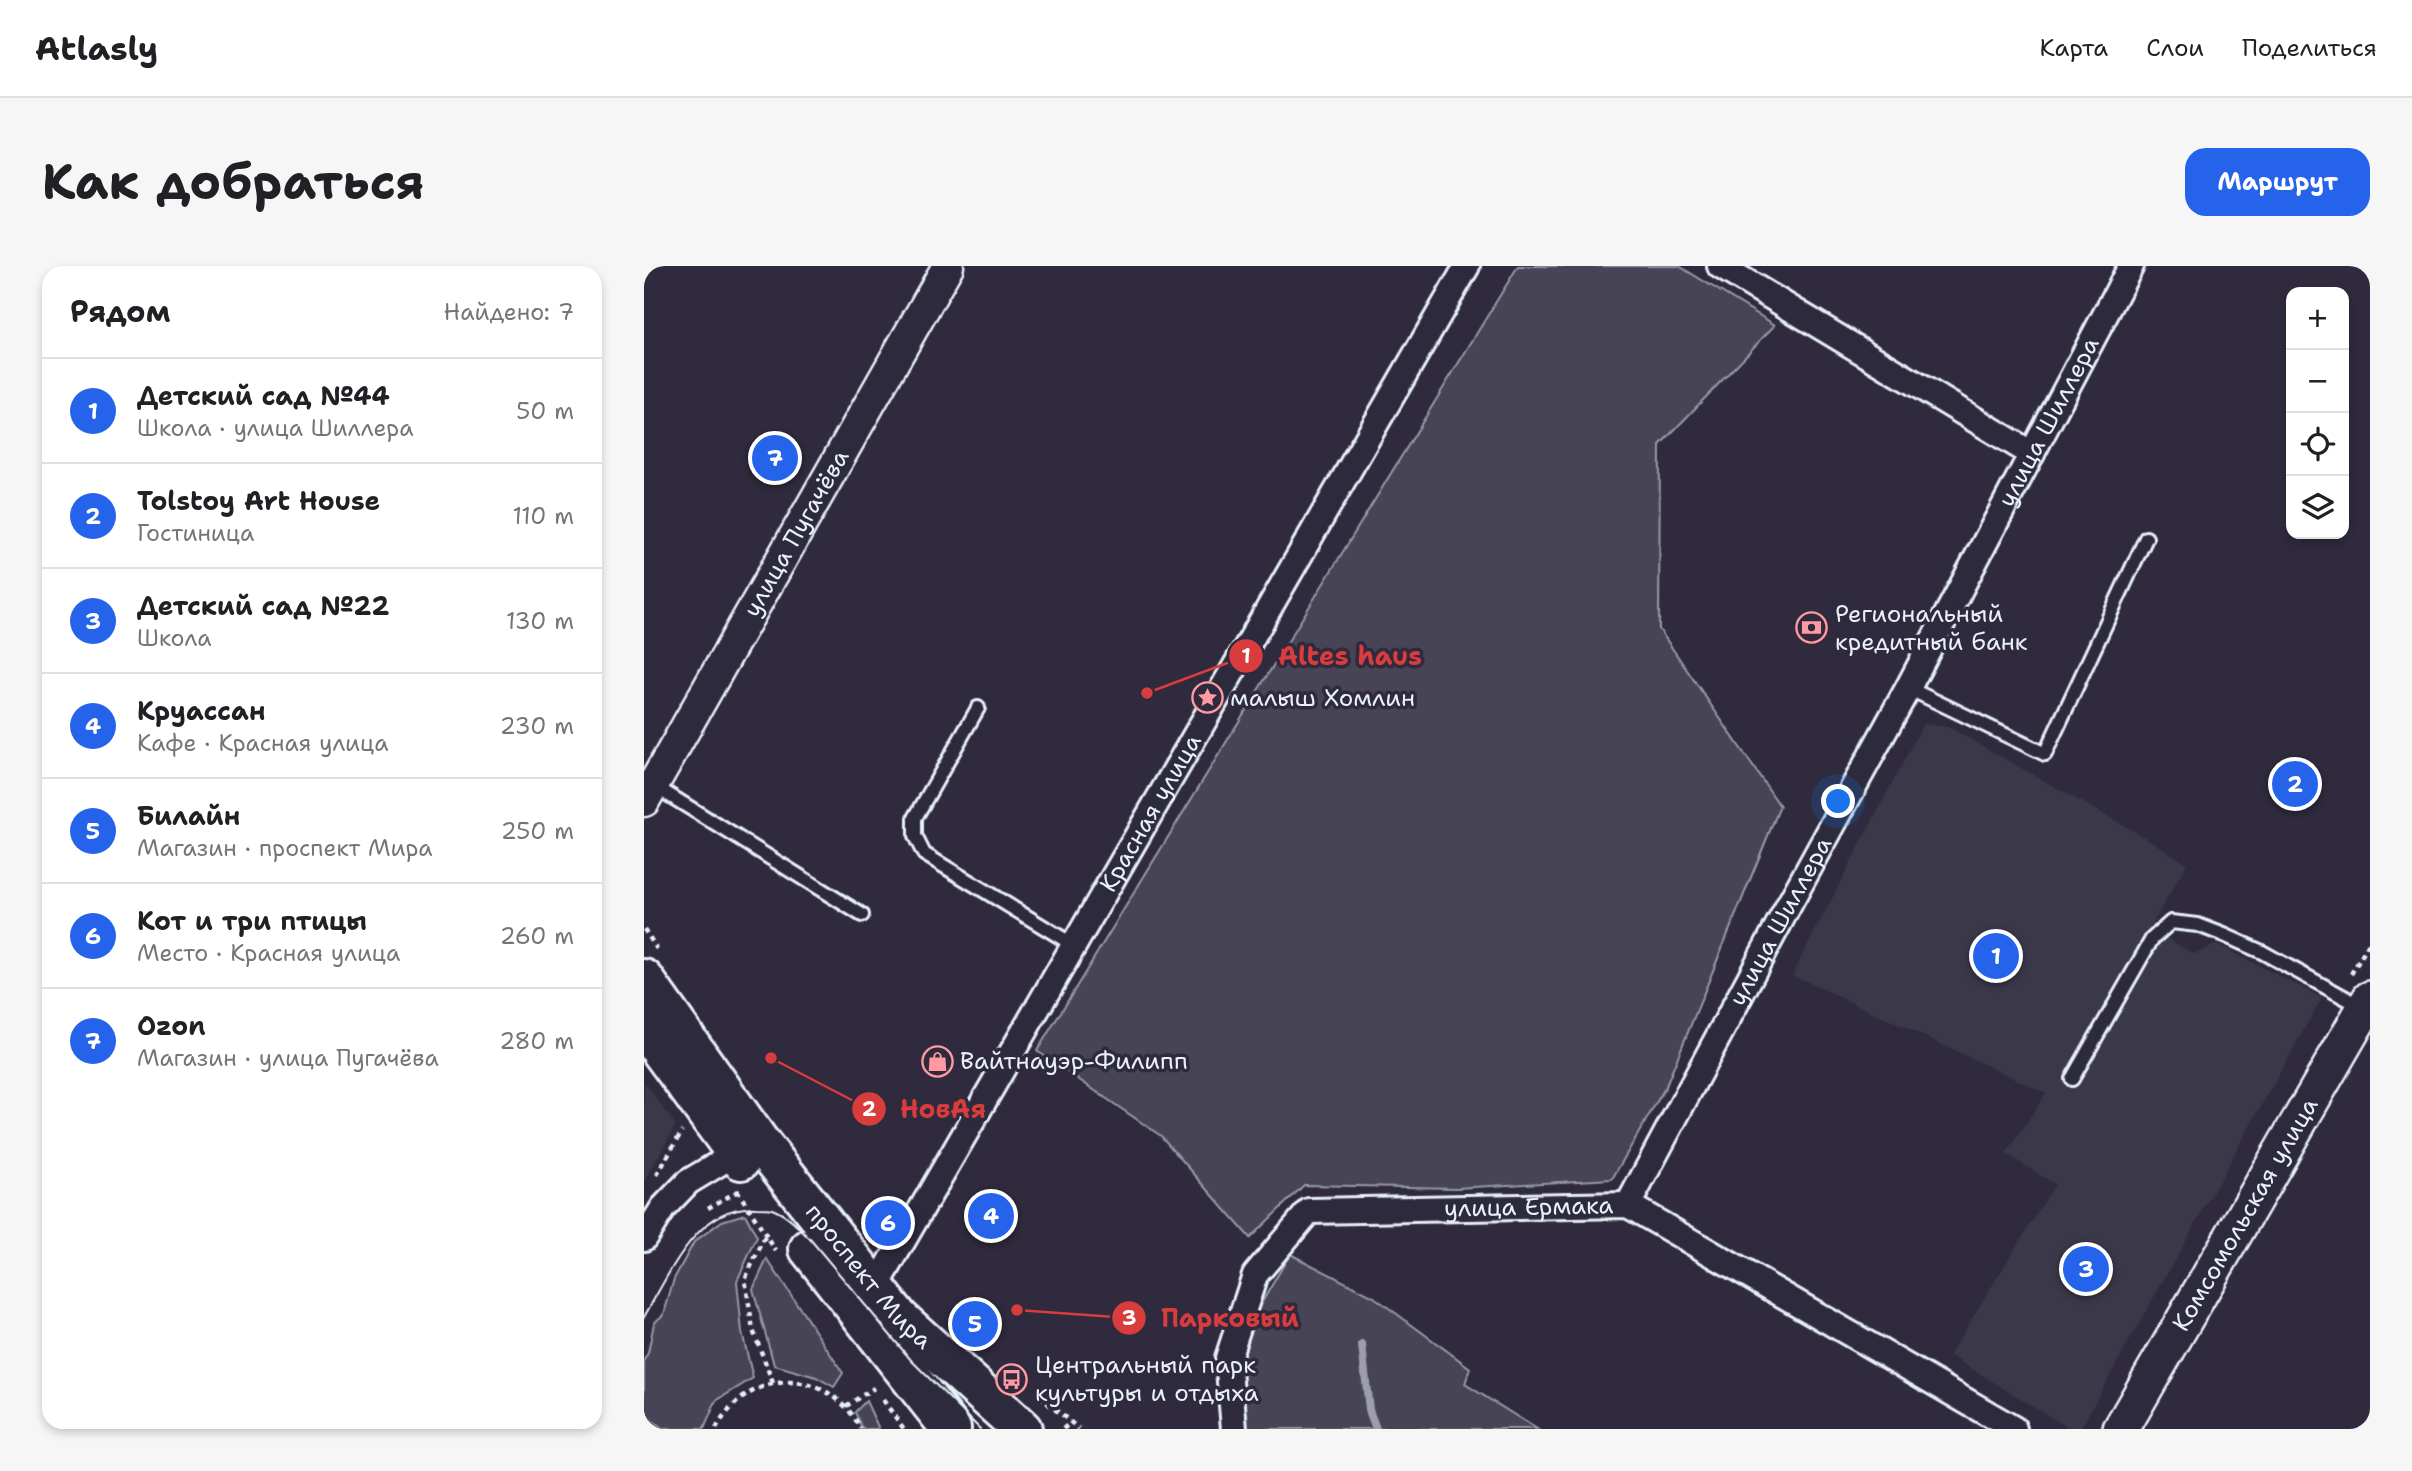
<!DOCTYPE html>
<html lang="ru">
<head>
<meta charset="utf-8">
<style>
	:root { --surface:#fff; --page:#f6f6f6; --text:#202124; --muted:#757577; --line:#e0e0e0; --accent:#2563eb }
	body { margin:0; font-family:"Shantell Sans",sans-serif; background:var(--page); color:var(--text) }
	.controls { position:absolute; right:21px; top:21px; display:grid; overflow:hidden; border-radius:14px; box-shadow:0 4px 10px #0003 }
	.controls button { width:63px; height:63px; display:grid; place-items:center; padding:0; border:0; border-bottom:2px solid var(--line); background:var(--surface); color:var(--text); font:35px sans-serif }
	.you { position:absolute; left:1195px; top:536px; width:24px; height:24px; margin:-18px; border:5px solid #fff; border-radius:50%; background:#1a73e8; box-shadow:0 0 0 10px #1a73e833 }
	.badge { display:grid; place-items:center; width:46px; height:46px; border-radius:50%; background:var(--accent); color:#fff; font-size:23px; font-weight:700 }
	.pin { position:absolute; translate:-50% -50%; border:4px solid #fff; box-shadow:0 2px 7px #0006 }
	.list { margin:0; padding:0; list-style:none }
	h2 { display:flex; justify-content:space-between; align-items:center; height:91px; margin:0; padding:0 28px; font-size:30px }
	h2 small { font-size:23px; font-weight:400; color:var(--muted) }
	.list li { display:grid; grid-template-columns:46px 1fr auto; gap:21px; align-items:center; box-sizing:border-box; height:105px; padding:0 28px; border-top:2px solid var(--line) }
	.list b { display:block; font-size:26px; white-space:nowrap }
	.list p { margin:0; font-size:23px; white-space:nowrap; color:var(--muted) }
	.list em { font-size:23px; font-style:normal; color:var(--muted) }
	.icon { flex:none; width:38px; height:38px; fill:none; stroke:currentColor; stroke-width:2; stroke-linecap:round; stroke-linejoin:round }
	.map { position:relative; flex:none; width:1726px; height:1163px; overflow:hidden; border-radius:21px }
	header { display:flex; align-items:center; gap:42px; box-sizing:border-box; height:98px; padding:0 35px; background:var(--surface); border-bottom:2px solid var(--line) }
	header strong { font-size:33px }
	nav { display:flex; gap:38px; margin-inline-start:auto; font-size:24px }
	.intro { display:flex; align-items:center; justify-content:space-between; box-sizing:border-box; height:168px; padding:0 42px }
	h1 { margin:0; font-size:49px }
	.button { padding:18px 32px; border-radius:21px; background:var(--accent); color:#fff; font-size:24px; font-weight:700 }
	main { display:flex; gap:42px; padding:0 42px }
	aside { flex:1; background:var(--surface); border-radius:21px; box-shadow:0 4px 10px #0003 }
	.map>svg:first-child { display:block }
	.built { fill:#3b3749 }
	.green { fill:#464455; stroke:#979aa6; stroke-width:2 }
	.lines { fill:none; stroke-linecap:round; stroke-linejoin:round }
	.stream { stroke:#9c9fab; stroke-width:8 }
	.service-casing { stroke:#e8f1f8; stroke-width:18 }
	.minor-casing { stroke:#e8f1f8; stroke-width:30 }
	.tertiary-casing { stroke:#e8f1f8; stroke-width:35 }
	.secondary-casing { stroke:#e8f1f8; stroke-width:40 }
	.primary-casing { stroke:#e8f1f8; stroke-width:44 }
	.path { stroke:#e8f1f8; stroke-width:4.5; stroke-dasharray:5 5; stroke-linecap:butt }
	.service { stroke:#2f2a3d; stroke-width:12 }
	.minor { stroke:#2f2a3d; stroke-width:24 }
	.tertiary { stroke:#2f2a3d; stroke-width:30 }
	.secondary { stroke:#2f2a3d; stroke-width:35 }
	.primary { stroke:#2f2a3d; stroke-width:38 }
	.tram { stroke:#e8f1f8; stroke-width:2 }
	.labels { text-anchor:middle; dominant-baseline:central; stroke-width:7; stroke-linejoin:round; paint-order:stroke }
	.street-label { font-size:24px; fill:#e8f1f8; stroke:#2f2a3d }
	.poi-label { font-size:24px; fill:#e8f1f8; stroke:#2f2a3d; text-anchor:start }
	.leader { fill:none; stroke:#d83c3d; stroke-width:2.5 }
	.callout-dot { fill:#d83c3d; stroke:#2f2a3d; stroke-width:2.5 }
	.mark-label { font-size:21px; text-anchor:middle; font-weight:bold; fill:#fff }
	.callout-label { font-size:26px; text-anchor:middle; font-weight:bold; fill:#d83c3d; stroke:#2f2a3d; stroke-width:7; stroke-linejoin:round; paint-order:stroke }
</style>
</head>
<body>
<header>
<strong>Atlasly</strong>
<nav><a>Карта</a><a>Слои</a><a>Поделиться</a></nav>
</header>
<div class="intro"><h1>Как добраться</h1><a class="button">Маршрут</a></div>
<main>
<aside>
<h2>Рядом<small>Найдено: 7</small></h2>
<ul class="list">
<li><span class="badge">1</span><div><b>Детский сад №44</b><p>Школа · улица Шиллера</p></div><em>50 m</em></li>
<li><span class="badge">2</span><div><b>Tolstoy Art House</b><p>Гостиница</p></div><em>110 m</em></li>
<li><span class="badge">3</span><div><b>Детский сад №22</b><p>Школа</p></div><em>130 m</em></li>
<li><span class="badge">4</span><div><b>Круассан</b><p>Кафе · Красная улица</p></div><em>230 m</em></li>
<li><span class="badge">5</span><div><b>Билайн</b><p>Магазин · проспект Мира</p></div><em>250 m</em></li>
<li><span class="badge">6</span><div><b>Кот и три птицы</b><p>Место · Красная улица</p></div><em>260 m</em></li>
<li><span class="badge">7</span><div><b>Ozon</b><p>Магазин · улица Пугачёва</p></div><em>280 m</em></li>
</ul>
</aside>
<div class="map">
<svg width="1726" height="1163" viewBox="0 0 1726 1163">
	<rect width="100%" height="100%" fill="#2f2a3d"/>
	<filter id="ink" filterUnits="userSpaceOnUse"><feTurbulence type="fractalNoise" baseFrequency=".0143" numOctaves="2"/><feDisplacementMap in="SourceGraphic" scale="14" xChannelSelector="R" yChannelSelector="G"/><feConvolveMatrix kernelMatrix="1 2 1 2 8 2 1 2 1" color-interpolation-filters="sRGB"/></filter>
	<g filter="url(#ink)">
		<g class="built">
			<polygon points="1279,458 1304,461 1506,574 1543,598 1506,662 1550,688 1573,678 1678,732 1436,1163 1426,1163 1305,1089 1411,918 1362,888 1402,827 1148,709"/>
			<polygon points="0,816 32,859 0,916"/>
		</g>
		<g class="green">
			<polygon points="874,0 1035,0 1131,59 1016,179 1015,363 1136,540 1022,820 968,913 812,922 660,919 606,972 517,870 393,785"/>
			<polygon points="101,948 113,971 93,1015 98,1066 109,1112 72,1135 60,1163 18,1163 0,1148 0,1094 4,1087 10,1057 20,1048 30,1013 50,976 78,955"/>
			<polygon points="646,988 730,1031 826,1102 821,1118 893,1163 602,1163 597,1081 614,1043"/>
			<polygon points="123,993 199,1107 190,1121 172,1111 130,1099 109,1023"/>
			<polygon points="222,1135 235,1163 218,1163 211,1146"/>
		</g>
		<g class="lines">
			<polyline class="stream" points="718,1079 725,1144 732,1163"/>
			<defs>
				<g id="service">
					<polyline points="1264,422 1401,488 1502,272"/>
					<polyline points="334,442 271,552 271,570 280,588 431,680"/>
					<polyline points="9,519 218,649"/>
					<polyline points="1428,813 1508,673 1527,656 1554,659 1580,669 1618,686 1720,742"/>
				</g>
				<g id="minor">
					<polyline points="1076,0 1388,188"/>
					<path id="s1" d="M984,939L1147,635L1264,422L1487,0"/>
					<polyline points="0,972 19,942 44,916 104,880"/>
					<path id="s2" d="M231,1023L823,0"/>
					<path id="s3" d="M590,1163L584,1092L611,1009L665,945L984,939L1370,1163"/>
				</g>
				<g id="tertiary">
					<path id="s4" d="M0,535L304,0"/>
				</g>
				<g id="secondary">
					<path id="s5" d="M1477,1163L1726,733"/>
				</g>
				<g id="primary">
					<path id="s6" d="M0,713L114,874L255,1052L378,1163"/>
					<polyline points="0,762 97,894"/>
					<polyline points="165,983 307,1163"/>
				</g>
			</defs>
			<use href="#service" class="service-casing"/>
			<use href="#minor" class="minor-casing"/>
			<use href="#tertiary" class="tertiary-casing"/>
			<use href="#secondary" class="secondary-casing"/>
			<use href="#primary" class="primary-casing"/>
			<g class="path">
				<polyline points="0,663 13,683"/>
				<polyline points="1707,708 1726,676"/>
				<polyline points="13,909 38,865"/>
				<polyline points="93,924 132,985"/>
				<polyline points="64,942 94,925"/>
				<polyline points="121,971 101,1013 109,1064 129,1117"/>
				<polyline points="395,1130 435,1163"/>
				<polyline points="239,1134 260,1163"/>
				<polyline points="202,1140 230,1122"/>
				<path d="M72,1163C105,1101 185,1100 217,1163"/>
				<polyline points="419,1163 427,1156"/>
			</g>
			<use href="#service" class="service"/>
			<use href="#minor" class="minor"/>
			<use href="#tertiary" class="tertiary"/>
			<use href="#secondary" class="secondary"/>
			<use href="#primary" class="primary"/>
			<path class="tram" d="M0,1051C25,1009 54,937 112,942C117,942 124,942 128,943C144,949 155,962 166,973L267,1094L336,1163"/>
		</g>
	</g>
	<defs>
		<symbol id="bank-ring" viewBox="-11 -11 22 22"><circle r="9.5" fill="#2f2a3d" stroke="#ff9aa2" stroke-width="1.5"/><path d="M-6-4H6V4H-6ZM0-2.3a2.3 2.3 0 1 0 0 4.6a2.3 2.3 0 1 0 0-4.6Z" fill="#ff9aa2"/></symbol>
		<symbol id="sight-ring" viewBox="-11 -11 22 22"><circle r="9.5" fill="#2f2a3d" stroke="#ff9aa2" stroke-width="1.5"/><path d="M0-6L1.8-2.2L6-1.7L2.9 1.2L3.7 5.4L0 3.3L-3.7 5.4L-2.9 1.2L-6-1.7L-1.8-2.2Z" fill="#ff9aa2"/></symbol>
		<symbol id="shop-ring" viewBox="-11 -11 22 22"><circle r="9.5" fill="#2f2a3d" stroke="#ff9aa2" stroke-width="1.5"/><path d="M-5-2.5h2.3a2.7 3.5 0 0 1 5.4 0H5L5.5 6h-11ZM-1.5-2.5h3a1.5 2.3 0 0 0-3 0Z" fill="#ff9aa2"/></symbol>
		<symbol id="bus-ring" viewBox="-11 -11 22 22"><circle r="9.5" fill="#2f2a3d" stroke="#ff9aa2" stroke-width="1.5"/><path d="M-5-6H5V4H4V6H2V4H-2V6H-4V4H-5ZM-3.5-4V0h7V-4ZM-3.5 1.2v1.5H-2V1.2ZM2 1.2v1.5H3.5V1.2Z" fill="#ff9aa2"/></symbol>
	</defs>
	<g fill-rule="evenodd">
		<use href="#bank-ring" x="1150" y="344" width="35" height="35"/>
		<use href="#sight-ring" x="546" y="414" width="35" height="35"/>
		<use href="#shop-ring" x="276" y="778" width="35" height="35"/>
		<use href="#bus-ring" x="350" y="1096" width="35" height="35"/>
	</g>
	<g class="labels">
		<g class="street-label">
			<text stroke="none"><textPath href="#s1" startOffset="889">улица Шиллера</textPath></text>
			<text stroke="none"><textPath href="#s4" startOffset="308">улица Пугачёва</textPath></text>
			<text stroke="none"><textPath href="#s2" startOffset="550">Красная улица</textPath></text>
			<text stroke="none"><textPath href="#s1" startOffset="322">улица Шиллера</textPath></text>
			<text stroke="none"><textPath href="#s3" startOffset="462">улица Ермака</textPath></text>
			<text stroke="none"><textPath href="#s5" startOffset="248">Комсомольская улица</textPath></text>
			<text stroke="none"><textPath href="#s6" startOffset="373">проспект Мира</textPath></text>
		</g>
		<g class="poi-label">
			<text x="1191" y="348">Региональный<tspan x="1191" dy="28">кредитный банк</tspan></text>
			<text x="586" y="432">малыш Хомлин</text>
			<text x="316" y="795">Вайтнауэр-Филипп</text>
			<text x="391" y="1099">Центральный парк<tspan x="391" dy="28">культуры и отдыха</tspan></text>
		</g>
	</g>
	<path class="leader" d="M503 427L602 390M127 792L225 843M373 1044L485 1052"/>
	<g class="callout-dot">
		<circle cx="503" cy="427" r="7"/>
		<circle cx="127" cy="792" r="7"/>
		<circle cx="373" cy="1044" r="7"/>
		<circle cx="602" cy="390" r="18"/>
		<circle cx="225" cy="843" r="18"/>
		<circle cx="485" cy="1052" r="18"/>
	</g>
	<g class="mark-label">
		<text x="602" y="397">1</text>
		<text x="225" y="850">2</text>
		<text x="485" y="1059">3</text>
	</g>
	<g class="callout-label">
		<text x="706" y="399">Altes haus</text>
		<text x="299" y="852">НовАя</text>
		<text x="586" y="1061">Парковый</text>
	</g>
</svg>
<div class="controls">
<button>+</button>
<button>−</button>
<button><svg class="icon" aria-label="locate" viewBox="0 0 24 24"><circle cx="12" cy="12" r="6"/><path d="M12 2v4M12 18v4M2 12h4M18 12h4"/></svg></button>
<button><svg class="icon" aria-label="layers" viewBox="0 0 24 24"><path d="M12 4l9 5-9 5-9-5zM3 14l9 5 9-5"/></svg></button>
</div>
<div class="you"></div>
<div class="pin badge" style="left:1352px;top:690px">1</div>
<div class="pin badge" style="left:1651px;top:518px">2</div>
<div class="pin badge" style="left:1442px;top:1003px">3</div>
<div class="pin badge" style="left:347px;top:950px">4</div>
<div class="pin badge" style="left:331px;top:1058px">5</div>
<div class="pin badge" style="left:244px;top:957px">6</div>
<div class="pin badge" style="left:131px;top:192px">7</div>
</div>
</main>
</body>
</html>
